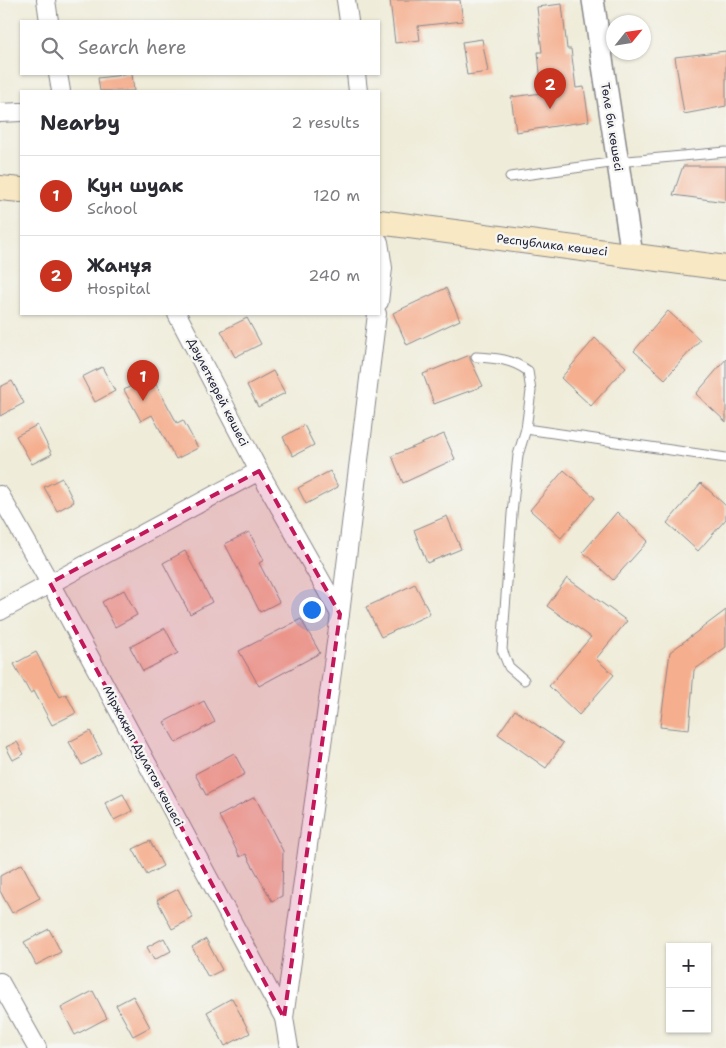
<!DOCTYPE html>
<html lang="en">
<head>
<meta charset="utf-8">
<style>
	:root { --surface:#fff; --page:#f2f2f3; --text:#2b2b33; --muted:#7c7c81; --line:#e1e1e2; --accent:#c8321e }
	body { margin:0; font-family:"Shantell Sans",sans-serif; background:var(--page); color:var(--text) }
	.controls { position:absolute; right:15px; bottom:15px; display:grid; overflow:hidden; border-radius:0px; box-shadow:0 1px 4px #0004 }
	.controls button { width:45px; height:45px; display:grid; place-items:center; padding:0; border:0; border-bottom:1px solid var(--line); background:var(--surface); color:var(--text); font:25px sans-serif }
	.compass { position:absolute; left:606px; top:15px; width:45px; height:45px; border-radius:50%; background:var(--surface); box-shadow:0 1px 4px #0004; rotate:60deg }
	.you { position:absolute; left:311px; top:609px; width:18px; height:18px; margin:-12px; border:4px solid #fff; border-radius:50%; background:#1a73e8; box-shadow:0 0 0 8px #1a73e833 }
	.badge { display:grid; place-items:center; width:32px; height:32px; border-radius:50%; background:var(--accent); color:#fff; font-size:16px; font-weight:700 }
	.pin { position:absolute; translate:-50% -41px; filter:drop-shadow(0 1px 2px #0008) }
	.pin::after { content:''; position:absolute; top:26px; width:18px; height:15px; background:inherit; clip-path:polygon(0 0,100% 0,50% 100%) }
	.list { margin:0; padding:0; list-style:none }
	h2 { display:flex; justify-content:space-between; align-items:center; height:65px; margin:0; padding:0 20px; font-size:21px }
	h2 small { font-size:16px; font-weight:400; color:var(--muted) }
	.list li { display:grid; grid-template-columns:32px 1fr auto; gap:15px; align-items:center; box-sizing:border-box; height:80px; padding:0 20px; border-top:1px solid var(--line) }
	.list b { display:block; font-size:19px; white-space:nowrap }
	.list p { margin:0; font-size:16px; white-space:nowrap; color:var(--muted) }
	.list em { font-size:16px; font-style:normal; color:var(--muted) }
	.icon { flex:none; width:28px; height:28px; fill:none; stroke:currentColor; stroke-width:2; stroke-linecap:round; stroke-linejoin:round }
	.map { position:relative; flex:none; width:726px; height:1048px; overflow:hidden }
	.search { position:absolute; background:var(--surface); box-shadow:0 1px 4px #0004; left:20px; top:20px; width:360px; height:55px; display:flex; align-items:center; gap:12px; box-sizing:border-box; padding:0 18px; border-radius:0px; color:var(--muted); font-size:19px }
	.panel { position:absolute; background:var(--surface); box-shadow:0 1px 4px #0004; left:20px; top:90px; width:360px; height:225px; border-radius:0px }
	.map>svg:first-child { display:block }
	.building { fill:#f5af8f }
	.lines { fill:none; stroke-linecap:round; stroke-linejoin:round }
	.service-casing { stroke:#88878a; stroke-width:11 }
	.minor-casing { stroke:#88878a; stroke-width:20 }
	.tertiary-casing { stroke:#88878a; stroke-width:24 }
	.secondary-casing { stroke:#88878a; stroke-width:26 }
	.service { stroke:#fff; stroke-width:9 }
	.minor { stroke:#fff; stroke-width:18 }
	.tertiary { stroke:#fff; stroke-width:21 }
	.secondary { stroke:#f8e8c3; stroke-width:24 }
	.marked { fill:#c2185b; fill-opacity:0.2; stroke:#c2185b; stroke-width:4; stroke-dasharray:10 6; stroke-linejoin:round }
	.labels { text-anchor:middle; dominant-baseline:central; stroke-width:5; stroke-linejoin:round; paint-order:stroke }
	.street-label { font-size:12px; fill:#22223b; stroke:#f6f6f2 }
</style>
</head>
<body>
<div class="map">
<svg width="726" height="1048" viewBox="0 0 726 1048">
	<rect width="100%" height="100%" fill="#f6f6f2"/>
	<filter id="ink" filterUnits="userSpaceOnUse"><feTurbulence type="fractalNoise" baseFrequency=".02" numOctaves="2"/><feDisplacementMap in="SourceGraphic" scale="10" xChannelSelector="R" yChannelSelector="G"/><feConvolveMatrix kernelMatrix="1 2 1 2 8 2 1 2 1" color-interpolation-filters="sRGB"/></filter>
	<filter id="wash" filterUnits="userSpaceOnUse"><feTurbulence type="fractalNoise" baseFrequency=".0096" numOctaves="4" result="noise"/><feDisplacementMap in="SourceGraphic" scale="20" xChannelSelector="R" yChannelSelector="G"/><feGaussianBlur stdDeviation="1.12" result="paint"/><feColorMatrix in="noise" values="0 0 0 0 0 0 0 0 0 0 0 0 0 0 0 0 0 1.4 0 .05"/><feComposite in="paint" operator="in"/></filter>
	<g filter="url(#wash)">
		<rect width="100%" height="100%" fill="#efecd9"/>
		<g id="blocks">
			<g class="building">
				<polygon points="390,0 460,0 463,21 418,26 420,40 395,43"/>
				<polygon points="562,4 567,49 571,49 576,88 584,87 589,121 516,132 511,97 542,93 538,52 542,52 537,7"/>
				<polygon points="482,39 488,72 467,75 462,42"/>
				<polygon points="726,51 726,106 684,114 675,57"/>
				<polygon points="132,74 134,91 100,91 98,78"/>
				<polygon points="683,166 726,166 726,202 673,195"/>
				<polygon points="446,288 460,320 407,345 393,313"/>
				<polygon points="668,311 700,340 665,379 634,351"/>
				<polygon points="247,318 261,344 235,357 221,331"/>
				<polygon points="595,338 626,367 591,406 561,378"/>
				<polygon points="470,355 470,359 483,386 434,404 423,374"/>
				<polygon points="726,359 726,422 696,394"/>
				<polygon points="102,367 115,391 95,402 82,377"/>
				<polygon points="273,371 285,393 258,407 247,385"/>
				<polygon points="151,375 177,423 183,420 198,448 176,459 152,415 141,421 124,390"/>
				<polygon points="12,381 24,403 0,416 0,387"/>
				<polygon points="37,425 52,454 32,464 16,436"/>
				<polygon points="304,425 314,445 293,456 283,437"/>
				<polygon points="444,434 455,459 403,483 392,456"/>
				<polygon points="564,470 595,498 561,538 530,510"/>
				<polygon points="330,471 338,487 306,504 298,488"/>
				<polygon points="62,478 74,502 57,511 44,487"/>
				<polygon points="701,483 726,506 726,519 698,551 667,523"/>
				<polygon points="617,512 648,541 613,580 583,552"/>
				<polygon points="447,516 461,549 427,563 414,530"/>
				<polygon points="249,532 264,560 259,563 279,602 260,612 225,544"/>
				<polygon points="185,551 212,602 190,614 163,563"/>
				<polygon points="567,578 627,621 596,659 614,675 579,715 549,686 591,637 547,606"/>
				<polygon points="415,584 430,614 381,637 366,607"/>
				<polygon points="124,590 137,615 115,627 102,602"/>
				<polygon points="726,610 726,647 694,670 689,730 660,727 670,652"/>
				<polygon points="301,619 320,653 259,686 239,651"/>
				<polygon points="165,628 178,653 143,671 130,647"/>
				<polygon points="36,652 60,697 66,694 76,713 52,725 34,691 30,693 14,664"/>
				<polygon points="204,701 215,722 176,743 164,722"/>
				<polygon points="515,710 563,743 546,768 498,734"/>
				<polygon points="90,731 102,754 82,765 69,742"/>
				<polygon points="17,742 24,754 13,760 6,747"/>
				<polygon points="234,753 245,774 206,795 195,774"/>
				<polygon points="123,794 132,811 114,820 105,803"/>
				<polygon points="255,797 283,851 282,896 272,901 246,854 240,857 219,816"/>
				<polygon points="150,841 163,866 147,875 133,849"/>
				<polygon points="22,864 40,898 12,913 0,891 0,876"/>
				<polygon points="178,889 193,918 172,929 157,900"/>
				<polygon points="49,929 61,952 36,965 24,942"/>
				<polygon points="164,938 171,951 154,960 147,947"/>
				<polygon points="206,939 222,970 208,977 192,947"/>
				<polygon points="93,991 107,1018 75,1035 61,1008"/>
				<polygon points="133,996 150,1027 133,1036 116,1005"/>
				<polygon points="232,998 250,1033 225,1046 207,1012"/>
			</g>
		</g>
	</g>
	<g filter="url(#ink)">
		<use href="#blocks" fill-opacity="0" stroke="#88878a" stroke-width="1"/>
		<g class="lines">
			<defs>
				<g id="service">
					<polyline points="510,177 617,162 726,152"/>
					<path d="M476,357C496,358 512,359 528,371L531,391L526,429L518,455L512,514L502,650L509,667L524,680"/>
					<polyline points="526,429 726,458"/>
				</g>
				<g id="minor">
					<polyline points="46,0 49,21"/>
					<polyline points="346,0 349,21"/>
					<polyline points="58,74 61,91"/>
					<polyline points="356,74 358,91"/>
					<polyline points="0,113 21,112"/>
					<polyline points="379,242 383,268 379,302"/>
					<polyline points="177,314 259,471 340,614"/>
					<polyline points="0,495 50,583 284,1018"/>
					<polyline points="0,611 259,471"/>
					<polyline points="0,982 37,1048"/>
					<polyline points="289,1048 284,1018 340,614 377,314"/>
				</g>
				<polyline id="tertiary" points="593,0 632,255"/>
				<g id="secondary">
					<polyline points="0,188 21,190"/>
					<polyline points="379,222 726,268"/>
				</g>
			</defs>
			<use href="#service" class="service-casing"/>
			<use href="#minor" class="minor-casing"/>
			<use href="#tertiary" class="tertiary-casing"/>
			<use href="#secondary" class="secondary-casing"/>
			<use href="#service" class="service"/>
			<use href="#minor" class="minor"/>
			<use href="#tertiary" class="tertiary"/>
			<use href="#secondary" class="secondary"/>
		</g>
	</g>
	<path class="marked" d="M259,471L340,614L284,1018L50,583Z"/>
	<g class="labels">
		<g class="street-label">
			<text transform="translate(612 127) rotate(81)">Төле би көшесі</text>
			<text transform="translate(552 245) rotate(7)">Республика көшесі</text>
			<text transform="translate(218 392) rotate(63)">Дәулеткерей көшесі</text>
			<text transform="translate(143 756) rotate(62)">Міржақып Дулатов көшесі</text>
		</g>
	</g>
</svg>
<div class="controls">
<button>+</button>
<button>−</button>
</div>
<svg class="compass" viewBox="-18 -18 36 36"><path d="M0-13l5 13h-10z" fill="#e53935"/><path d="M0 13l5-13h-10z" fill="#7c7c81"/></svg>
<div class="you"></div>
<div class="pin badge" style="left:143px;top:401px">1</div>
<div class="pin badge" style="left:550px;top:109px">2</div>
<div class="search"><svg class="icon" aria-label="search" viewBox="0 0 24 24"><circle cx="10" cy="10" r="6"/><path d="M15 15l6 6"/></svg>Search here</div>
<section class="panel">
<h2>Nearby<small>2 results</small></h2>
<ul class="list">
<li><span class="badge">1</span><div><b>Кун шуак</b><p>School</p></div><em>120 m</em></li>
<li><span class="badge">2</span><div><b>Жанұя</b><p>Hospital</p></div><em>240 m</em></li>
</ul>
</section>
</div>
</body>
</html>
